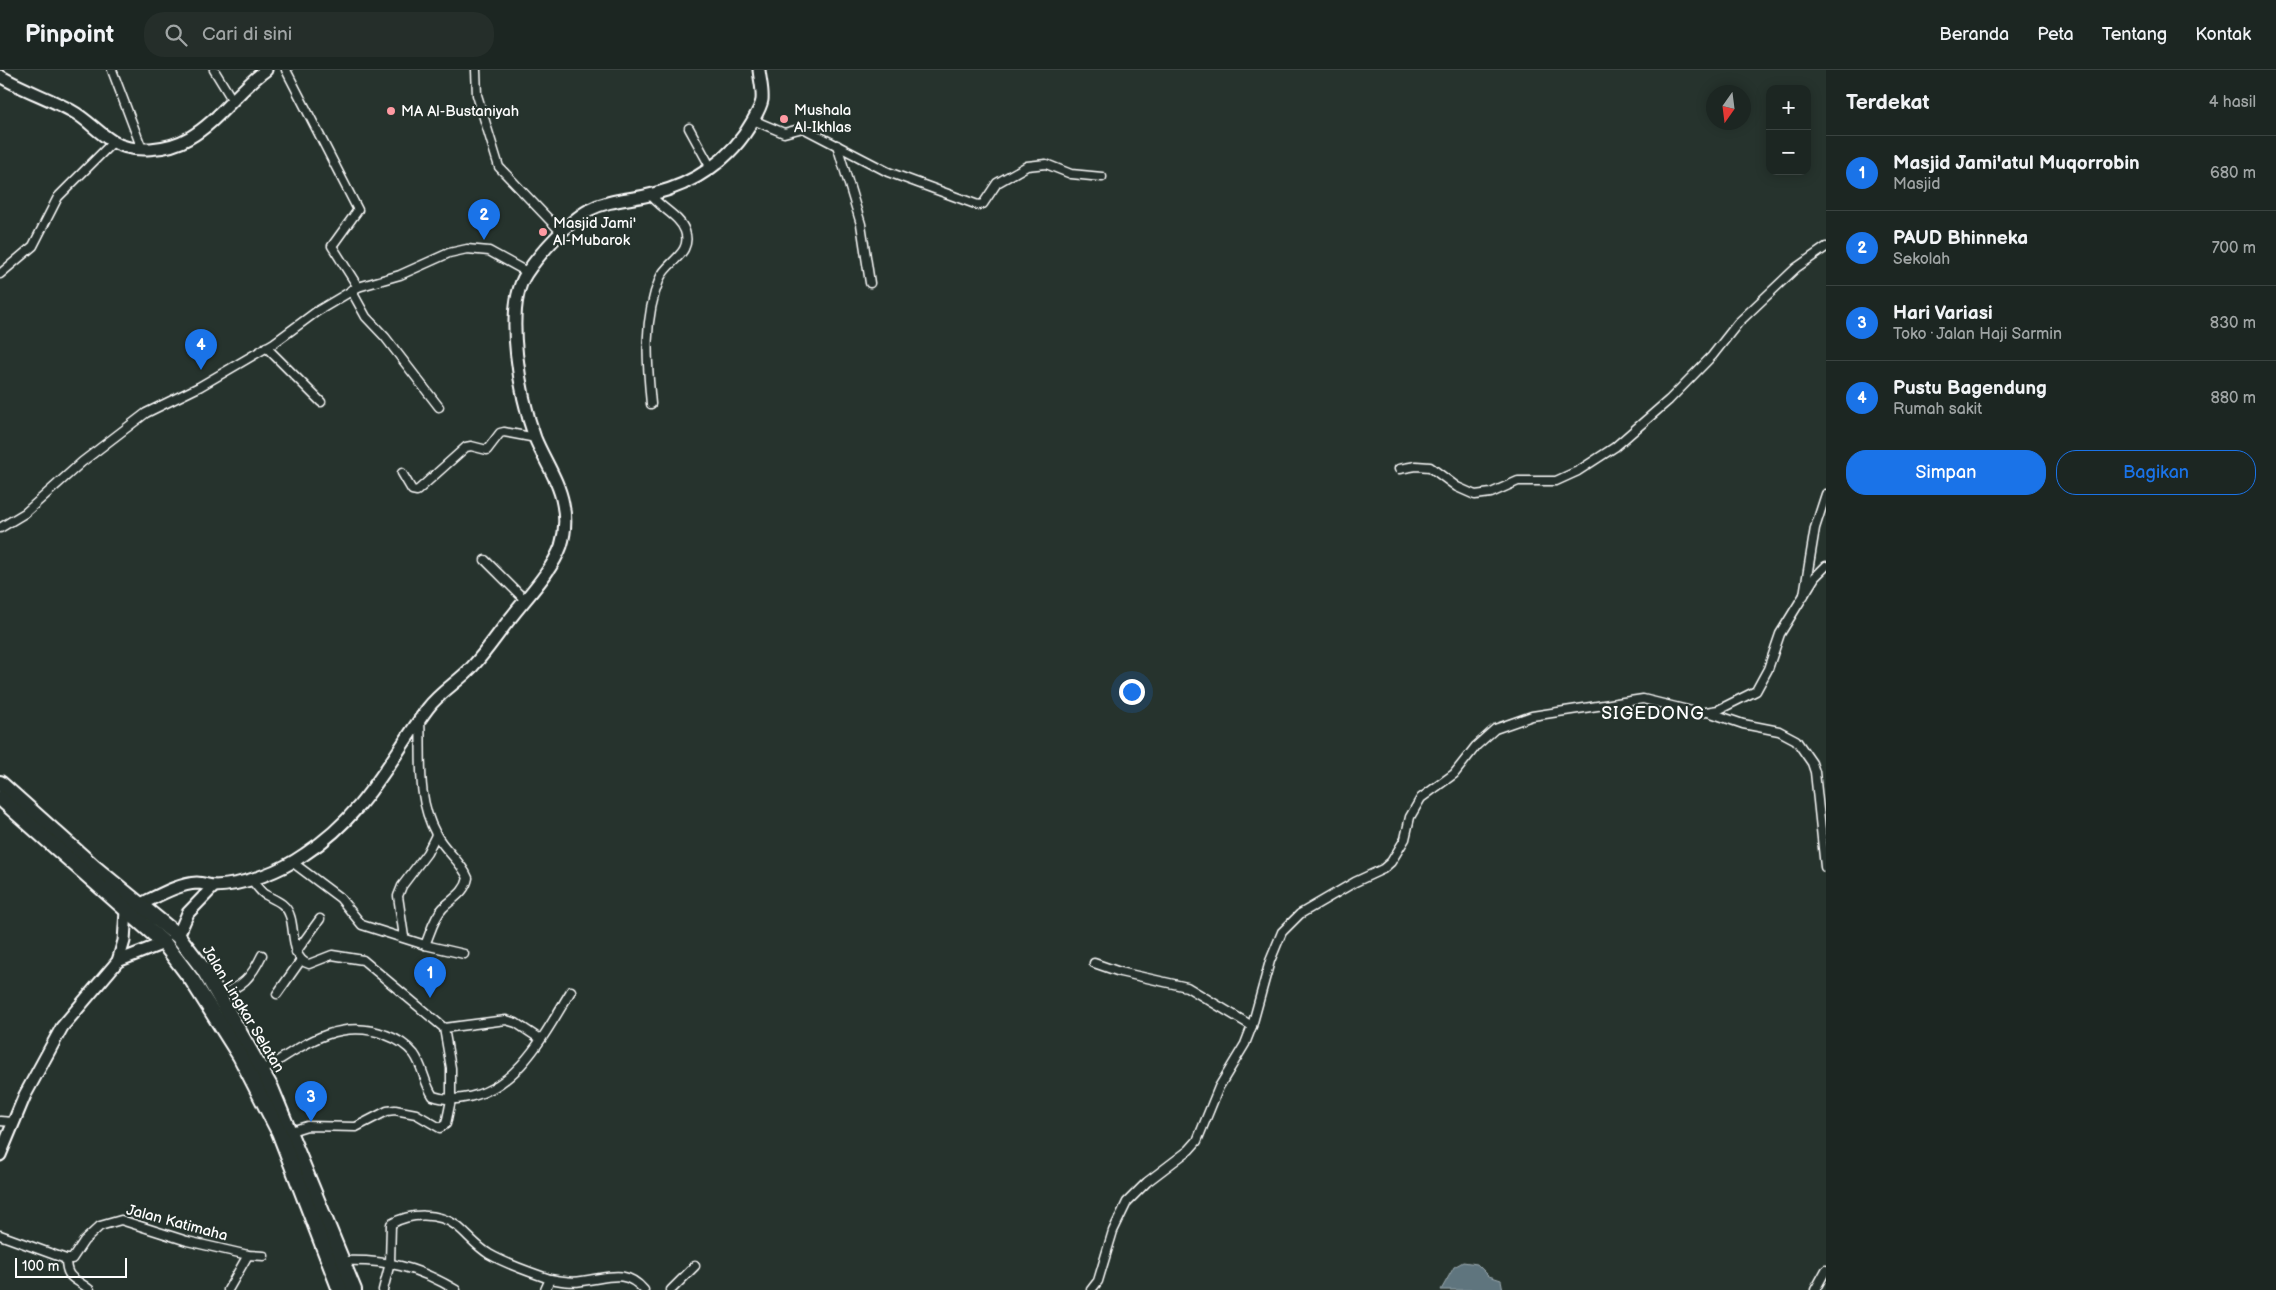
<!DOCTYPE html>
<html lang="id">
<head>
<meta charset="utf-8">
<style>
	:root { --surface:#1c2622; --page:#252e2a; --text:#f1f3f6; --muted:#a0a5a5; --line:#3a4340; --accent:#1a73e8 }
	body { margin:0; font-family:"Balsamiq Sans",sans-serif; background:var(--page); color:var(--text) }
	.controls { position:absolute; right:15px; top:15px; display:grid; overflow:hidden; border-radius:10px; box-shadow:0 2px 12px #0003 }
	.controls button { width:45px; height:45px; display:grid; place-items:center; padding:0; border:0; border-bottom:1px solid var(--line); background:var(--surface); color:var(--text); font:25px sans-serif }
	.compass { position:absolute; left:1706px; top:15px; width:45px; height:45px; border-radius:50%; background:var(--surface); box-shadow:0 2px 12px #0003; rotate:194deg }
	.scale { position:absolute; left:15px; bottom:12px; width:112px; box-sizing:border-box; padding-left:5px; border:2px solid #fff; border-top:0; font-size:14px; line-height:18px; white-space:nowrap; color:#fff; -webkit-text-stroke:4px #26332d; paint-order:stroke }
	.you { position:absolute; left:1131px; top:621px; width:18px; height:18px; margin:-12px; border:4px solid #fff; border-radius:50%; background:#1a73e8; box-shadow:0 0 0 8px #1a73e833 }
	.badge { display:grid; place-items:center; width:32px; height:32px; border-radius:50%; background:var(--accent); color:#fff; font-size:16px; font-weight:700 }
	.pin { position:absolute; translate:-50% -41px; filter:drop-shadow(0 1px 2px #0008) }
	.pin::after { content:''; position:absolute; top:26px; width:18px; height:15px; background:inherit; clip-path:polygon(0 0,100% 0,50% 100%) }
	.list { margin:0; padding:0; list-style:none }
	h2 { display:flex; justify-content:space-between; align-items:center; height:65px; margin:0; padding:0 20px; font-size:21px }
	h2 small { font-size:16px; font-weight:400; color:var(--muted) }
	.list li { display:grid; grid-template-columns:32px 1fr auto; gap:15px; align-items:center; box-sizing:border-box; height:75px; padding:0 20px; border-top:1px solid var(--line) }
	.list b { display:block; font-size:19px; white-space:nowrap }
	.list p { margin:0; font-size:16px; white-space:nowrap; color:var(--muted) }
	.list em { font-size:16px; font-style:normal; color:var(--muted) }
	.actions { display:flex; gap:10px; padding:15px 20px }
	.actions a { flex:1; padding:11px 0; border:1px solid var(--accent); border-radius:20px; text-align:center; font-size:18px; color:var(--accent) }
	.actions .main { background:var(--accent); color:#fff }
	.icon { flex:none; width:28px; height:28px; fill:none; stroke:currentColor; stroke-width:2; stroke-linecap:round; stroke-linejoin:round }
	.map { position:relative; flex:none; width:1826px; height:1220px; overflow:hidden }
	header { display:flex; align-items:center; gap:30px; box-sizing:border-box; height:70px; padding:0 25px; background:var(--surface); border-bottom:1px solid var(--line) }
	header strong { font-size:24px }
	nav { display:flex; gap:28px; margin-inline-start:auto; font-size:18px }
	.search { width:350px; height:45px; background:var(--page); display:flex; align-items:center; gap:12px; box-sizing:border-box; padding:0 18px; border-radius:20px; color:var(--muted); font-size:19px }
	main { display:flex }
	aside { flex:1; background:var(--surface) }
	.map>svg:first-child { display:block }
	.water { fill:#5e747e; stroke:#9eacb2 }
	.lines { fill:none; stroke-linecap:round; stroke-linejoin:round }
	.street-casing { stroke:#fff; stroke-width:11 }
	.secondary-casing { stroke:#fff; stroke-width:15 }
	.highway-casing { stroke:#fff; stroke-width:18 }
	.street { stroke:#26332d; stroke-width:8 }
	.secondary { stroke:#26332d; stroke-width:11 }
	.highway { stroke:#26332d; stroke-width:14 }
	.poi-dot { fill:#ff9aa2; stroke:#26332d; stroke-width:2 }
	.labels { text-anchor:middle; dominant-baseline:central; stroke-width:4.5; stroke-linejoin:round; paint-order:stroke }
	.poi-label { font-size:15px; fill:#fff; stroke:#26332d; text-anchor:start }
	.street-label { font-size:15px; fill:#fff; stroke:#26332d }
	.quarter-label { font-size:18px; letter-spacing:1px; fill:#fff; stroke:#26332d }
</style>
</head>
<body>
<header>
<strong>Pinpoint</strong>
<div class="search"><svg class="icon" aria-label="search" viewBox="0 0 24 24"><circle cx="10" cy="10" r="6"/><path d="M15 15l6 6"/></svg>Cari di sini</div>
<nav><a>Beranda</a><a>Peta</a><a>Tentang</a><a>Kontak</a></nav>
</header>
<main>
<div class="map">
<svg width="1826" height="1220" viewBox="0 0 1826 1220">
	<rect width="100%" height="100%" fill="#26332d"/>
	<filter id="ink" filterUnits="userSpaceOnUse"><feTurbulence type="fractalNoise" baseFrequency=".02" numOctaves="2"/><feDisplacementMap in="SourceGraphic" scale="10" xChannelSelector="R" yChannelSelector="G"/><feConvolveMatrix kernelMatrix="1 2 1 2 8 2 1 2 1" color-interpolation-filters="sRGB"/></filter>
	<g filter="url(#ink)">
		<polygon class="water" points="1463,1192 1477,1194 1489,1206 1501,1210 1503,1220 1441,1220 1454,1197"/>
		<g class="lines">
			<defs>
				<g id="street">
					<polyline points="112,0 142,79"/>
					<polyline points="214,0 233,31"/>
					<polyline points="286,0 358,140 332,176 358,217"/>
					<polyline points="476,0 477,25 499,97 562,163"/>
					<polyline points="753,50 784,63 803,58 807,60 888,102 978,135 983,134 997,113 1027,96 1046,94 1071,104 1102,107"/>
					<polyline points="689,58 711,98"/>
					<polyline points="837,75 861,154 870,213"/>
					<polyline points="0,204 33,176 58,127 113,72"/>
					<polyline points="351,220 366,247 385,267 439,337"/>
					<polyline points="266,277 321,332"/>
					<path d="M651,334C647,292 643,249 660,208C667,191 693,184 685,161C680,146 660,138 651,125"/>
					<polyline points="1399,399 1416,396 1430,397 1457,417 1475,425 1491,423 1518,411 1556,411 1578,401 1615,377 1669,330 1712,286 1738,253 1796,198 1826,177"/>
					<polyline points="402,403 412,420 417,421 466,377 471,376 487,380 500,363 504,362 536,368"/>
					<polyline points="0,458 25,443 82,392 146,343 199,317 274,273 316,242 358,217 400,205 449,183 467,179 489,181 527,202"/>
					<polyline points="485,490 525,530"/>
					<polyline points="1804,525 1815,458 1826,424"/>
					<polyline points="1708,642 1743,654 1779,661 1796,670 1812,693 1815,702 1825,797"/>
					<path d="M420,649C422,688 416,728 436,764C444,780 461,791 468,808C465,823 453,828 443,838C434,847 430,864 425,875"/>
					<polyline points="292,792 340,828 362,855 425,875 464,884"/>
					<path d="M251,809C255,814 259,820 264,824C275,830 286,833 290,846C295,860 291,890 309,894L332,885L363,890L444,958L451,998V1030L446,1054L440,1058L416,1044L395,1040L387,1041L356,1057L307,1056L291,1061"/>
					<polyline points="404,867 398,826 402,816 427,783 436,765"/>
					<polyline points="296,882 320,849"/>
					<polyline points="1094,893 1120,902 1187,917 1252,956"/>
					<polyline points="277,924 301,890"/>
					<path d="M218,925C242,918 252,906 262,885"/>
					<polyline points="444,958 506,950 516,953 540,969"/>
					<path d="M262,1001C300,977 339,946 386,965C397,969 406,974 414,984C423,996 424,1013 433,1026C444,1030 452,1030 463,1028C517,1021 545,963 571,921"/>
					<polyline points="0,1051 13,1052"/>
					<polyline points="0,1165 66,1189 72,1189 84,1171 100,1156 121,1150 187,1171 248,1185 264,1186"/>
					<path d="M66,1189C66,1211 77,1208 90,1220"/>
					<path d="M341,1191C386,1189 418,1197 456,1220"/>
					<polyline points="228,1220 248,1185"/>
					<path d="M383,1220L390,1193L391,1154C410,1143 438,1142 457,1156C468,1165 476,1176 489,1184C508,1195 530,1202 550,1209"/>
					<path d="M545,1220L550,1209C561,1211 571,1213 582,1211C608,1208 625,1198 644,1220"/>
					<polyline points="671,1220 695,1196"/>
					<polyline points="1091,1220 1098,1211 1113,1161 1127,1132 1147,1112 1189,1080 1197,1071 1219,1017 1245,974 1252,956 1270,891 1282,862 1300,844 1355,812 1383,799 1391,792 1405,769 1410,747 1421,728 1454,704 1476,676 1495,659 1532,646 1643,629 1700,643 1718,640 1756,621 1768,599 1780,564 1815,507 1826,496"/>
					<polyline points="1815,1220 1826,1200"/>
				</g>
				<g id="secondary">
					<path d="M0,6C23,20 49,28 72,41C87,49 97,62 112,71C132,84 169,80 189,68C219,51 238,20 266,0"/>
					<path d="M141,834C158,826 178,814 197,813C203,813 209,816 215,816C245,815 281,801 305,784C366,744 387,693 428,638C440,622 458,612 472,597C487,581 499,562 513,545C528,526 553,499 561,476C565,463 566,448 563,434C559,411 544,390 535,368C521,329 503,239 526,204C539,184 569,151 589,140C610,129 632,130 653,124C694,114 732,89 752,52C756,45 761,37 762,30C763,20 760,10 759,0"/>
					<polyline points="178,866 188,843 214,816"/>
					<polyline points="118,891 124,871 126,841"/>
					<polyline points="0,1085 25,1025 62,957 118,891 164,873"/>
				</g>
				<g id="highway">
					<polyline points="0,713 95,798 178,866 204,900 271,1018 354,1220"/>
					<polyline points="0,728 164,873 192,910 240,986 279,1062 340,1220"/>
				</g>
			</defs>
			<use href="#street" class="street-casing"/>
			<use href="#secondary" class="secondary-casing"/>
			<use href="#highway" class="highway-casing"/>
			<use href="#street" class="street"/>
			<use href="#secondary" class="secondary"/>
			<use href="#highway" class="highway"/>
		</g>
	</g>
	<g class="poi-dot">
		<circle cx="391" cy="41" r="5"/>
		<circle cx="784" cy="49" r="5"/>
		<circle cx="543" cy="162" r="5"/>
	</g>
	<g class="labels">
		<g class="poi-label">
			<text x="794" y="40">Mushala<tspan x="794" dy="17">Al-Ikhlas</tspan></text>
			<text x="401" y="41">MA Al-Bustaniyah</text>
			<text x="553" y="153">Masjid Jami'<tspan x="553" dy="17">Al-Mubarok</tspan></text>
		</g>
		<g class="street-label">
			<text transform="translate(243 939) rotate(59)">Jalan Lingkar Selatan</text>
			<text transform="translate(177 1153) rotate(15)">Jalan Katimaha</text>
		</g>
		<g class="quarter-label">
			<text x="1653" y="643">SIGEDONG</text>
		</g>
	</g>
</svg>
<div class="controls">
<button>+</button>
<button>−</button>
</div>
<svg class="compass" viewBox="-18 -18 36 36"><path d="M0-13l5 13h-10z" fill="#e53935"/><path d="M0 13l5-13h-10z" fill="#a0a5a5"/></svg>
<div class="scale">100 m</div>
<div class="you"></div>
<div class="pin badge" style="left:430px;top:928px">1</div>
<div class="pin badge" style="left:484px;top:170px">2</div>
<div class="pin badge" style="left:311px;top:1052px">3</div>
<div class="pin badge" style="left:201px;top:300px">4</div>
</div>
<aside>
<h2>Terdekat<small>4 hasil</small></h2>
<ul class="list">
<li><span class="badge">1</span><div><b>Masjid Jami'atul Muqorrobin</b><p>Masjid</p></div><em>680 m</em></li>
<li><span class="badge">2</span><div><b>PAUD Bhinneka</b><p>Sekolah</p></div><em>700 m</em></li>
<li><span class="badge">3</span><div><b>Hari Variasi</b><p>Toko · Jalan Haji Sarmin</p></div><em>830 m</em></li>
<li><span class="badge">4</span><div><b>Pustu Bagendung</b><p>Rumah sakit</p></div><em>880 m</em></li>
</ul>
<div class="actions"><a class="main">Simpan</a><a>Bagikan</a></div>
</aside>
</main>
</body>
</html>
